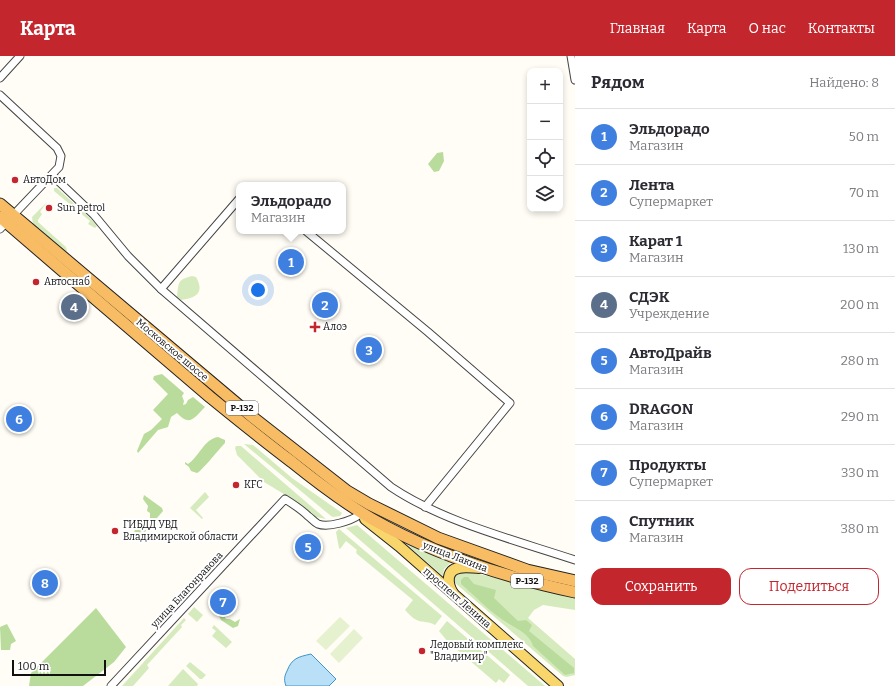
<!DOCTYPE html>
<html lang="ru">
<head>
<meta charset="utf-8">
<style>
	:root { --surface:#fff; --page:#f2f2f3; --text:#2b2b33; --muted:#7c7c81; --line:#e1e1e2; --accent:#c4262e }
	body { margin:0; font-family:Bitter,serif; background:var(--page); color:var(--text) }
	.controls { position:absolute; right:12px; top:12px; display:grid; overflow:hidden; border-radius:8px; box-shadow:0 2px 6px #0003 }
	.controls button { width:36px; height:36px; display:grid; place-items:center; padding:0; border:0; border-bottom:1px solid var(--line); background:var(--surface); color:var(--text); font:20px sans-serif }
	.scale { position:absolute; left:12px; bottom:10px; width:94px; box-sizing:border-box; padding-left:4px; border:2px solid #111; border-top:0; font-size:11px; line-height:14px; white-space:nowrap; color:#111; -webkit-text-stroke:3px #fff; paint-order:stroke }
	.you { position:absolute; left:258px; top:234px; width:14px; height:14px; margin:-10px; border:3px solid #fff; border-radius:50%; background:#1a73e8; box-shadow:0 0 0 6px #1a73e833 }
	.badge { display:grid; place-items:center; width:26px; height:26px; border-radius:50%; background:var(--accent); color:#fff; font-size:13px; font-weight:700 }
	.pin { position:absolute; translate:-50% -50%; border:2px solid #fff; box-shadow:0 1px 4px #0006 }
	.popup { position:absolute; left:236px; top:126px; width:110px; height:52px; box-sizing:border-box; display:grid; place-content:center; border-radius:8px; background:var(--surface); filter:drop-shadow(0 1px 3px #0005); font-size:13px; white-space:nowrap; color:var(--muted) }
	.popup b { font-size:15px; color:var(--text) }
	.popup::after { content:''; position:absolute; left:50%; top:100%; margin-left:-8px; border:8px solid transparent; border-top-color:var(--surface) }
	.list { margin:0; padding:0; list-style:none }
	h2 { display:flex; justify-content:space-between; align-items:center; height:52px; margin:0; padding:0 16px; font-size:17px }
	h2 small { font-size:13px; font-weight:400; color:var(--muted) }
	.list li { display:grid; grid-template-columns:26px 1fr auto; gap:12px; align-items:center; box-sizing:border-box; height:56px; padding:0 16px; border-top:1px solid var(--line) }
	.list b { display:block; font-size:15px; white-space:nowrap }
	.list p { margin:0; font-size:13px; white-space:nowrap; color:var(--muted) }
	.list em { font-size:13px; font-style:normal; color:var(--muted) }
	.actions { display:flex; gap:8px; padding:12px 16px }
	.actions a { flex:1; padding:9px 0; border:1px solid var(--accent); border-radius:12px; text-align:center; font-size:14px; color:var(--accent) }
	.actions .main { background:var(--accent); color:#fff }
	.icon { flex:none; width:22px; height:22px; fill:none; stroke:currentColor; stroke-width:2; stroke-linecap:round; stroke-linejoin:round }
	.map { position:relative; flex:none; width:575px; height:630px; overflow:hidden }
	header { display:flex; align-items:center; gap:24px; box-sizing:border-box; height:56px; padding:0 20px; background:var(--accent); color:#fff }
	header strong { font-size:19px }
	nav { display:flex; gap:22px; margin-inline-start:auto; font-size:14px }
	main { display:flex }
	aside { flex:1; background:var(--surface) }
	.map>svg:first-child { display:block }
	.green { fill:#d5ebbd }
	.forest { fill:#b9dc9c }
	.pitch { fill:#e6f2cf }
	.water { fill:#b9e0f7; stroke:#3f96cf }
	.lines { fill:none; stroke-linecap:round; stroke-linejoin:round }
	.minor-casing { stroke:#444; stroke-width:9 }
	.primary-casing { stroke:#222; stroke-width:12 }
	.trunk-casing { stroke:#222; stroke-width:13 }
	.minor { stroke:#fff; stroke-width:7 }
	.primary { stroke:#f9d66b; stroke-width:10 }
	.trunk { stroke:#f7bc64; stroke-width:11 }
	.poi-dot { fill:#c4262e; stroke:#fff; stroke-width:1.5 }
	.labels { text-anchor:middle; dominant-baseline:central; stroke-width:4; stroke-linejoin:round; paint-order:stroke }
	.shield { fill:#fff; stroke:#585858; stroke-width:1 }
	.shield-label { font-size:9px; font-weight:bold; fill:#111 }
	.poi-label { font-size:10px; fill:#111; stroke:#fff; text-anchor:start }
	.street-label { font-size:10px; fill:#111; stroke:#fff }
</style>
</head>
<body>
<header>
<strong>Карта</strong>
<nav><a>Главная</a><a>Карта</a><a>О нас</a><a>Контакты</a></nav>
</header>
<main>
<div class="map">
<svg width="575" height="630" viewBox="0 0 575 630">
	<rect width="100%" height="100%" fill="#fffdf5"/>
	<g class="green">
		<polygon points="54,132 57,132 91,163 97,170 95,172 88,168 90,165 54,135"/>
		<polygon points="47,146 40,156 42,158 38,164 38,166 66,191 67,195 65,196 33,168 32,161"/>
		<path d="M192,220L196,221C205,237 196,242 181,244L177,241C179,226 177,224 192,220Z"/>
		<polygon points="244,388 253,389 292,422 342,457 340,460 333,461 331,460"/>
		<polygon points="236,390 241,390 326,463 316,461 292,443 264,426 237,399 235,392"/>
		<polygon points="205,436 209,441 196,454 203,462 202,463 190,452"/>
		<polygon points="357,469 545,630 528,630 346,472"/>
		<path d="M339,473L442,560L435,569C428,565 425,567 419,565C413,563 409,558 405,554L413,544L357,498L356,496L357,494L346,485L340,493L339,492L336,476Z"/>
		<polygon points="405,487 451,506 444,513 443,520"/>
		<polygon points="459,515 471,516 575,542 575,554 543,549 534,554 528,562 575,603 575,619 567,621 563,620 454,526 453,519"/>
		<polygon points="194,551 203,559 197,566 188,558"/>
		<polygon points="184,562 186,564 181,569 182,571 147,609 149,612 133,630 122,630"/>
		<polygon points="447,565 510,619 504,627 499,623 496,627 448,586 439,575"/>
		<polygon points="214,569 232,586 226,592 212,580 216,575 212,572"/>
		<polygon points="190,606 206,619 202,623 200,623 186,610"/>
		<polygon points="183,613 198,628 197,630 168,630"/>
	</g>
	<g class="forest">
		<polygon points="443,96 444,105 439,115 434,116 428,108 437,97"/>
		<path d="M162,318L184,337L182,340L184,345L183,349L186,348L188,344L193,341L205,351C194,362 190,371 177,357L171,361L168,371L158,374L138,397L137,395L144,378L151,374L162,363L153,354L168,338L153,323L154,320Z"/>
		<path d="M218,381L225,384V387C219,393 202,415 197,417L191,415L189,411L185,408V406L188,408C199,401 204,383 218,381Z"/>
		<polygon points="144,439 162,452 163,455 143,478 134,477 135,473 143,470 150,462 150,457 147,455 148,450 143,443"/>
		<path d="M464,521H468L474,528L496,534L494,542L518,565L526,564L532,569L529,575L574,612V617L565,619L533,590C529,576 514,572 503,564C488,554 475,540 461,528V524Z"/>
		<polygon points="96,552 126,591 114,606 83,630 29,630 31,617"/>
		<polygon points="221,555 226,563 230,563 235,566 240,563 238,570 233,572 221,564 217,556"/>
		<polygon points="7,568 16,585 11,588 10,594 1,594 0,571"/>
	</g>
	<g class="pitch">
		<polygon points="340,561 350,570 326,594 316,585"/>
		<polygon points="354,573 363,582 339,607 330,598"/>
	</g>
	<path class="water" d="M311,598L336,623L329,630H286C284,624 284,621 287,615C292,602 298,601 311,598Z"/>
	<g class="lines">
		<defs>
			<g id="minor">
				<polyline points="571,0 575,24"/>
				<polyline points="0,22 20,0"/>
				<polyline points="0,39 57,92 61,100 59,111 0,173"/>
				<path d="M52,119L94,159L128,200L161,233L391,431C443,466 515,484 575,504"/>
				<polyline points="306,175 428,276 510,347 425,451"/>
				<polyline points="161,233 239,143"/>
				<path d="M111,630L285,443C293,448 301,453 308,460C311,462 314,466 318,468C328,472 351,465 359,459"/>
			</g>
			<g id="primary">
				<polyline points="365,463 399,490 558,630"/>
				<path d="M453,537C447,528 446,514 459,512C466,510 473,512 479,512"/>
			</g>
			<g id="trunk">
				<polyline points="0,148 255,363 347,435 369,448 438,482 527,514 575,525"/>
				<path d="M0,161C70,221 139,281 210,341C237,363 264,385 292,406C318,427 343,446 372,463C435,499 504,521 575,536"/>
			</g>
		</defs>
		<use href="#minor" class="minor-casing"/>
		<use href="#primary" class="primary-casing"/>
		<use href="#trunk" class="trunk-casing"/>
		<use href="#minor" class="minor"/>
		<use href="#primary" class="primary"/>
		<use href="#trunk" class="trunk"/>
	</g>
	<g class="poi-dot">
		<circle cx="15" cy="124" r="4"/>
		<circle cx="49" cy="152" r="4"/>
		<circle cx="36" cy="226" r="4"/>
		<path d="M313 265h4v4h4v4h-4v4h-4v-4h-4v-4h4z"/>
		<circle cx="236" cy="429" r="4"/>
		<circle cx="115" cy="475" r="4"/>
		<circle cx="422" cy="595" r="4"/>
	</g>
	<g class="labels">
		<g class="shield">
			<rect x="226" y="345" width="32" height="14" rx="3"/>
			<rect x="511" y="518" width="32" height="14" rx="3"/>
		</g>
		<g class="shield-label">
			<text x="242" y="352">Р-132</text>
			<text x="527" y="525">Р-132</text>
		</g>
		<g class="poi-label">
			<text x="23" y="124">АвтоДом</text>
			<text x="57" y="152">Sun petrol</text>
			<text x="44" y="226">Автоснаб</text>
			<text x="323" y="271">Алоэ</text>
			<text x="244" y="429">KFC</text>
			<text x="123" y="469">ГИБДД УВД<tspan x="123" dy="12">Владимирской области</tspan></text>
			<text x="430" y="589">Ледовый комплекс<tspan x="430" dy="12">"Владимир"</tspan></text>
		</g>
		<g class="street-label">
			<text transform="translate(172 294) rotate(40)">Московское шоссе</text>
			<text transform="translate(455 501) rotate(21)">улица Лакина</text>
			<text transform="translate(187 534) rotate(-47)">улица Благонравова</text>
			<text transform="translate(457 542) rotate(41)">проспект Ленина</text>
		</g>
	</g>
</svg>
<div class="controls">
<button>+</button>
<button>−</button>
<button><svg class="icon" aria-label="locate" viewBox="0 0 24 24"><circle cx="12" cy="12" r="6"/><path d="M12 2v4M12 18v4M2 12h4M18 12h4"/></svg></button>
<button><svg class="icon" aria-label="layers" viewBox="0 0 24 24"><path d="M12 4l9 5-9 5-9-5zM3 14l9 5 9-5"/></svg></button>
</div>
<div class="scale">100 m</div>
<div class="you"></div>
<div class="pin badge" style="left:291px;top:206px;background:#3f7fe0">1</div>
<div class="popup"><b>Эльдорадо</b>Магазин</div>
<div class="pin badge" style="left:325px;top:249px;background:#3f7fe0">2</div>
<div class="pin badge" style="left:369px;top:294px;background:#3f7fe0">3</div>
<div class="pin badge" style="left:74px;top:251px;background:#5c6f8a">4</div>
<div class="pin badge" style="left:308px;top:491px;background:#3f7fe0">5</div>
<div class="pin badge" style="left:19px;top:363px;background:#3f7fe0">6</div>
<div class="pin badge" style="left:223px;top:546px;background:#3f7fe0">7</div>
<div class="pin badge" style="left:45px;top:527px;background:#3f7fe0">8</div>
</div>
<aside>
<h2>Рядом<small>Найдено: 8</small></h2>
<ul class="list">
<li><span class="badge" style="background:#3f7fe0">1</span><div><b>Эльдорадо</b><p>Магазин</p></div><em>50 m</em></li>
<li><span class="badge" style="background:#3f7fe0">2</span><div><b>Лента</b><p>Супермаркет</p></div><em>70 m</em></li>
<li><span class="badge" style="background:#3f7fe0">3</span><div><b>Карат 1</b><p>Магазин</p></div><em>130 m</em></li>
<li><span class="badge" style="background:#5c6f8a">4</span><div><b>СДЭК</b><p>Учреждение</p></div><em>200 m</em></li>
<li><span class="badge" style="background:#3f7fe0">5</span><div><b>АвтоДрайв</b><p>Магазин</p></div><em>280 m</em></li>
<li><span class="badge" style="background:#3f7fe0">6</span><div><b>DRAGON</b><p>Магазин</p></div><em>290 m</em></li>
<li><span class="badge" style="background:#3f7fe0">7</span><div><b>Продукты</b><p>Супермаркет</p></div><em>330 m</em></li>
<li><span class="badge" style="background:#3f7fe0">8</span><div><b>Спутник</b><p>Магазин</p></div><em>380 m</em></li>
</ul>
<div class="actions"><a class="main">Сохранить</a><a>Поделиться</a></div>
</aside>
</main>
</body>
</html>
